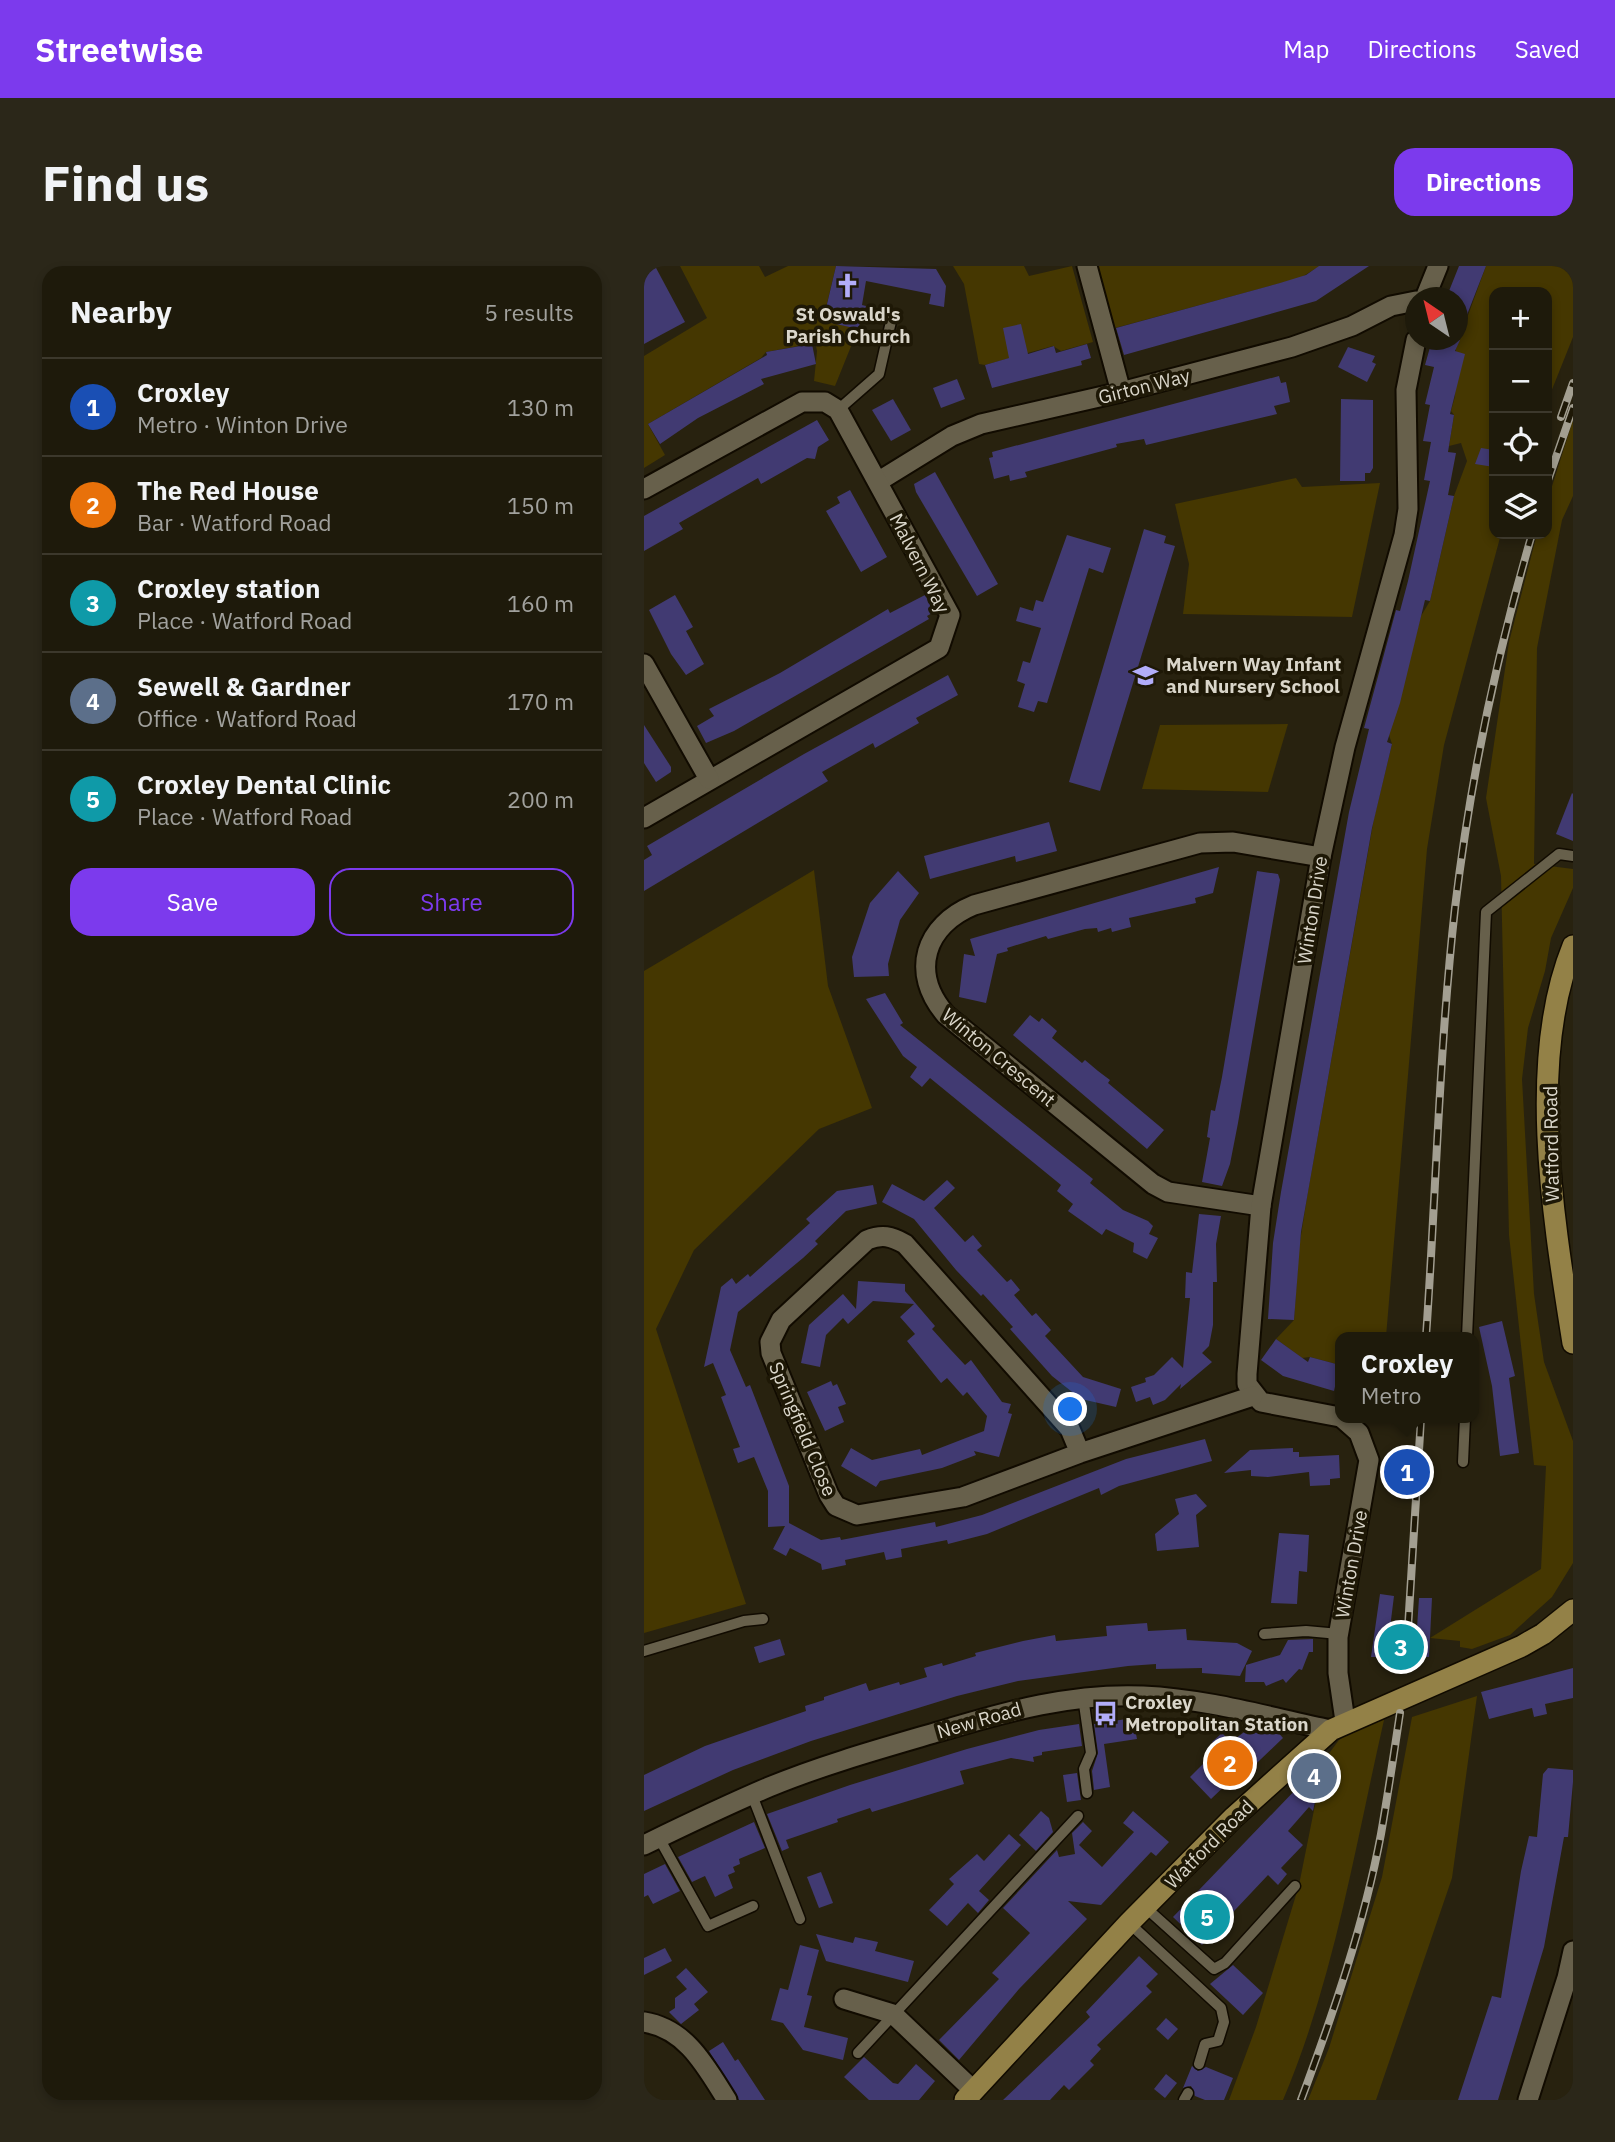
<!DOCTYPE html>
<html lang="en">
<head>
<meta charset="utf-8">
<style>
	:root { --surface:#1e1a0b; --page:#2b2719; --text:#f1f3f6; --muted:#a1a19d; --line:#3c382c; --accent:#7c3aed }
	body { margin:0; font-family:"IBM Plex Sans",sans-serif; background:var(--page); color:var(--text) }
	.controls { position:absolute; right:21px; top:21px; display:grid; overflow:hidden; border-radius:14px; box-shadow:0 4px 10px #0003 }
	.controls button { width:63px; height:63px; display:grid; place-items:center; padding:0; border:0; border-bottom:2px solid var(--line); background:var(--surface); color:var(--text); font:35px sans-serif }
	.compass { position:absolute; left:761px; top:21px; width:63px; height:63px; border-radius:50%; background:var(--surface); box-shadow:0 4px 10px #0003; rotate:325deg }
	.you { position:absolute; left:427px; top:1144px; width:24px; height:24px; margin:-18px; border:5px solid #fff; border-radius:50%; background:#1a73e8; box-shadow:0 0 0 10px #1a73e833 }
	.badge { display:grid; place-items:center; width:46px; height:46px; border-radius:50%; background:var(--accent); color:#fff; font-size:23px; font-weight:700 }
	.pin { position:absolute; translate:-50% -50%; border:4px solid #fff; box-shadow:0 2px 7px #0006 }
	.popup { position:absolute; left:691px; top:1066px; width:144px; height:91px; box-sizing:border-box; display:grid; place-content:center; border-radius:14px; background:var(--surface); filter:drop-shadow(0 2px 5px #0005); font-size:23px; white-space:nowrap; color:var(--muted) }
	.popup b { font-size:26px; color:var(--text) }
	.popup::after { content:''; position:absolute; left:50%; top:100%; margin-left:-14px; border:14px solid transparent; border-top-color:var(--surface) }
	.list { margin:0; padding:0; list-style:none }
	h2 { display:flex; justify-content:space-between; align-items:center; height:91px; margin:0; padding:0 28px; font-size:30px }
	h2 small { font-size:23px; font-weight:400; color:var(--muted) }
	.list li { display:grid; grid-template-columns:46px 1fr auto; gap:21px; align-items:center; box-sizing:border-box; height:98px; padding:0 28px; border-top:2px solid var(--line) }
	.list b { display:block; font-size:26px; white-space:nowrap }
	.list p { margin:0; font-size:23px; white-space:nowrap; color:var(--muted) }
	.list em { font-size:23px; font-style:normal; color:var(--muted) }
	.actions { display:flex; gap:14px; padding:21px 28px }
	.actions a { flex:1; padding:16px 0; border:2px solid var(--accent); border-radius:21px; text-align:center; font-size:24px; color:var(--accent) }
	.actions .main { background:var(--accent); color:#fff }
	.icon { flex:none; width:38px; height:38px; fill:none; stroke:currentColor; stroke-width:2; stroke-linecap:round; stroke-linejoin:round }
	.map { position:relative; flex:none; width:929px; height:1834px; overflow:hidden; border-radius:21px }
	header { display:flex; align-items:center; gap:42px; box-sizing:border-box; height:98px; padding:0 35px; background:var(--accent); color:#fff }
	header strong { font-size:33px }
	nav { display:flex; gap:38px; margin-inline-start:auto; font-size:24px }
	.intro { display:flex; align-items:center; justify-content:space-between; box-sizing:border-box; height:168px; padding:0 42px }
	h1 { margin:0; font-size:49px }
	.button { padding:18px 32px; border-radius:21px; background:var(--accent); color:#fff; font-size:24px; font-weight:700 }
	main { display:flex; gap:42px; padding:0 42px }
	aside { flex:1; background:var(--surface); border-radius:21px; box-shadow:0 4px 10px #0003 }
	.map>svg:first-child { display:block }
	.green { fill:#453701 }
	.building { fill:#413a72 }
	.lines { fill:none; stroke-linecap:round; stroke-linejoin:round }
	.lane-casing { stroke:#110b00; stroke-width:13 }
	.street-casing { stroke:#110b00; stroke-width:23 }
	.primary-casing { stroke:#110b00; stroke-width:24 }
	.lane { stroke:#67604b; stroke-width:10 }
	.street { stroke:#67604b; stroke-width:19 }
	.primary { stroke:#938147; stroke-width:21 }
	.rail-casing { stroke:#a39f91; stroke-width:8 }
	.rail { stroke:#1e1806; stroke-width:5; stroke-dasharray:16; stroke-linecap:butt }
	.labels { text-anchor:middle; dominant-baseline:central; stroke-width:7; stroke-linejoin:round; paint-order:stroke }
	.poi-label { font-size:19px; font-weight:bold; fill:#dad6ca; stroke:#1e1806; text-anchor:start }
	.street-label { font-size:19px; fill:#dad6ca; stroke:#1e1806 }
</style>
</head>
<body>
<header>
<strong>Streetwise</strong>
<nav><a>Map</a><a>Directions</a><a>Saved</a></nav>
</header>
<div class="intro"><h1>Find us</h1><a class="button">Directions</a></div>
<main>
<aside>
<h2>Nearby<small>5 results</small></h2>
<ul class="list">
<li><span class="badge" style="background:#1a4fb4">1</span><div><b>Croxley</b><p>Metro · Winton Drive</p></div><em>130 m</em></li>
<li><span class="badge" style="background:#e8710a">2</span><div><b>The Red House</b><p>Bar · Watford Road</p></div><em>150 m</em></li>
<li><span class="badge" style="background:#0f9aa8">3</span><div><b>Croxley station</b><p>Place · Watford Road</p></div><em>160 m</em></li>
<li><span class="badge" style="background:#5c6f8a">4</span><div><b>Sewell &amp; Gardner</b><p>Office · Watford Road</p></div><em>170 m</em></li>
<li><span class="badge" style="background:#0f9aa8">5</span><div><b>Croxley Dental Clinic</b><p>Place · Watford Road</p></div><em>200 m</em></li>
</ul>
<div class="actions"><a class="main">Save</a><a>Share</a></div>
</aside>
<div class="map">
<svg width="929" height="1834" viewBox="0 0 929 1834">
	<rect width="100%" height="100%" fill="#28220f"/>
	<g class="green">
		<polygon points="36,0 115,0 121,11 144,0 192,0 179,54 214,63 191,120 170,115 173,85 170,70 159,73 160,79 122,86 117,92 4,158 21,189 0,202 0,90 63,52"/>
		<polygon points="309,0 380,0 385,10 428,0 449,76 417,85 409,80 341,99 335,98 320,18"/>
		<polygon points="450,0 676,0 656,12 471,62 466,60"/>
		<polygon points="842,0 929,0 929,71 903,136 903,26 850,26 850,268 857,268 800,479 783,583 742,1071 696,1071 696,1099 666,1091 658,1092 632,1073 650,1054 655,982 663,931 730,552 748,478 745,469 777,350 786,335 810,230 823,195 817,177 805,180 810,149 807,145 811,130 812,82"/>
		<polygon points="929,154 929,230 918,254 893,382 890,598 929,603 929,622 907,672 901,705 884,762 878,813 890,1028 900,1096 929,1175 929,1297 908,1331 866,1369 828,1383 816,1381 816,1375 786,1372 897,1303 902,1200 890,1199 865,969 857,610 842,532 865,376 893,268 903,268 903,236"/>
		<polygon points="652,212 658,221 736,217 708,351 539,348 545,298 531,238"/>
		<polygon points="644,458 624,526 498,523 516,459"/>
		<polygon points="170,604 184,720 228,842 175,863 50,984 12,1063 102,1338 0,1367 0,705"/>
		<polygon points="833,1430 808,1612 732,1834 664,1834 685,1782 738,1611 768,1451"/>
		<path d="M734,1453L740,1454C711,1581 690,1714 639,1834H585L612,1761L655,1619L680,1494L695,1474L714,1461Z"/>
	</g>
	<g class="building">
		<polygon points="0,0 11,0 41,56 0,78"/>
		<polygon points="192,0 292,3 302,20 300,41 285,38 287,28 222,15 218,39 222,40 214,63 179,55"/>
		<polygon points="675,0 725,0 672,35 480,89 472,62 636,17 662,9"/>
		<polygon points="815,0 842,0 814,72 814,32 803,30"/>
		<polygon points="377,58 384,88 410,80 412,87 443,78 447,92 437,95 438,99 348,122 341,99 365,92 359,62"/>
		<polygon points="788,74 816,74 811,85 821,88 806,148 810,149 804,186 812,187 804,229 810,230 786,335 781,334 756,437 743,476 748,478 728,562 657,966 650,1054 624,1053 629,977 637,926 705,546 725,463 720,462 752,344 756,345 764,315 786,215 780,214 787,176 779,175 786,139 781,138 790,101 781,99"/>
		<polygon points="168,78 172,98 117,113 120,118 54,152 16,178 4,158 123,89 122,86"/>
		<polygon points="704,81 731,90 728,96 732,98 723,116 694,101"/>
		<polygon points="635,110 637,117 642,116 646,136 630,140 633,148 502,179 500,173 472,178 473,181 381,206 383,211 366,215 365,209 350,213 345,192 349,191 348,186"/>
		<polygon points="313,113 321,133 297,142 289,122"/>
		<polygon points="249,133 267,164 247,175 228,144"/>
		<polygon points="697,133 729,134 729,202 726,207 721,207 721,215 696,215"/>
		<polygon points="173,154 185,174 174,181 171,193 163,192 117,218 114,212 35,257 39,263 0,285 0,250"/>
		<polygon points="837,182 850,184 850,201 831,198"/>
		<polygon points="291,206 354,318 333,330 272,226 270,218"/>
		<polygon points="206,224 243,291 217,306 182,245 196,237 193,231"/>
		<polygon points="500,263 522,270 520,277 531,280 456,525 425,516"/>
		<polygon points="423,269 467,282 459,307 445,302 403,437 394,435 390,446 374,441 381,418 373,415 379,395 386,397 397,362 372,355 376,341 389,345 392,334 399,336"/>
		<polygon points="31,329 49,361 42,365 60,398 42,409 27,388 5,344"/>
		<polygon points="281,329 290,346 283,350 285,353 90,465 62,477 53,460 70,450 65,443 136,407 244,343 246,347"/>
		<polygon points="304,409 314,429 272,452 275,457 245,474 231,482 229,477 178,506 184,515 0,625 0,594 8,589 3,580 160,488"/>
		<polygon points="0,459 27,501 27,506 12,516 0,497"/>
		<polygon points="928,527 929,528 929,575 912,568"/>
		<polygon points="405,556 413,585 372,596 371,590 286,613 280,590"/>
		<polygon points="575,601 569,627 551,632 552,637 485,652 487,661 468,666 467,662 454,666 453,662 441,663 404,673 402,670 363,682 364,685 353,688 342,737 315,731 320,688 331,690 326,673"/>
		<polygon points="254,605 275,627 256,654 244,698 245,710 210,711 208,691 226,637"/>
		<polygon points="613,605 634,608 636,614 594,857 586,898 578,920 558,916 566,872 563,871 567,844 571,845 578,811"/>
		<polygon points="241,727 259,757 256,759 449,913 446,917 479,944 504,955 509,960 505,968 514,972 503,993 489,986 490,977 462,963 458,969 424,945 429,938 413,925 417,919 286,812 278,821 266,811 273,801 259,790 222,733"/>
		<polygon points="386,749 395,756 398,752 413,765 408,772 438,797 441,794 454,805 466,814 464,817 520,864 503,883 369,769"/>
		<polygon points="303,914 311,922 290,942 321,976 329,969 338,980 333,984 363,1016 367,1013 376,1024 370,1029 388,1050 392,1047 407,1064 401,1070 439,1111 477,1123 472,1141 437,1133 408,1110 366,1063 369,1061 339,1028 337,1030 312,1004 270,953 238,936 248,918 280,935"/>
		<polygon points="229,919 233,938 202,945 171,975 174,978 159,992 94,1046 86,1084 102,1121 106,1119 145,1220 145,1257 177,1274 196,1271 197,1274 291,1256 292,1261 338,1249 482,1193 561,1173 568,1195 475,1220 457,1229 455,1222 343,1268 304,1278 303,1274 257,1283 258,1291 242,1294 240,1286 201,1294 202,1299 178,1304 177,1298 146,1282 142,1290 129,1283 141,1260 124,1261 124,1225 110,1191 94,1197 89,1183 96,1181 77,1131 82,1129 69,1097 60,1101 77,1021 88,1012 92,1018 104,1008 106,1011 166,957 162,953 193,925"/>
		<polygon points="555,948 577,950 572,978 573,1016 569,1016 569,1059 565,1080 558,1087 568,1096 536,1123 537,1118 521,1134 509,1139 506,1131 492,1136 487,1121 502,1116 501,1112 510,1109 528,1091 539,1102 546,1032 541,1032 542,1006 548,1007"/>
		<polygon points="214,1015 261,1018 261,1025 291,1060 288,1063 306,1083 321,1099 327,1094 358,1136 367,1138 364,1147 368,1148 355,1191 330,1185 332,1189 298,1202 236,1215 232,1221 197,1200 207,1182 228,1194 276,1183 278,1189 340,1165 343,1150 323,1126 319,1130 303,1112 297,1117 263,1075 271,1068 256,1051 270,1038 229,1035 204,1058 199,1052 182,1069 176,1101 157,1097 165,1059 199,1028 212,1043"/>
		<polygon points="858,1055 871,1110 865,1112 875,1187 856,1190 848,1120 835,1061"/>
		<polygon points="632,1073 664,1096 666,1091 696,1099 690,1125 639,1110 617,1094"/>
		<polygon points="187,1115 189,1120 193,1118 202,1138 194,1141 200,1156 181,1165 163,1126"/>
		<polygon points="649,1182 649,1186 655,1186 655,1191 695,1189 696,1212 686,1213 686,1219 666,1220 665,1206 624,1211 607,1210 607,1204 580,1207 606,1184"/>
		<polygon points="552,1228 563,1240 552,1249 555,1281 513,1285 511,1268 535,1248 531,1233"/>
		<polygon points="635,1267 665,1269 663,1306 655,1305 653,1338 627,1337"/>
		<polygon points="736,1328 750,1330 746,1362 773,1362 775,1332 788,1332 785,1391 770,1391 761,1400 749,1399 746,1391 727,1391"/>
		<polygon points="503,1357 504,1365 542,1363 543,1374 593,1377 608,1385 596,1410 558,1407 558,1402 512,1403 512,1398 484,1400 374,1415 313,1430 167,1475 89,1504 0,1545 0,1509 61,1480 162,1445 161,1440 180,1434 180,1431 222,1417 225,1425 255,1416 256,1419 283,1411 280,1402 298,1397 299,1400 332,1390 331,1387 379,1375 411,1369 412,1375 463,1370 462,1360"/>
		<polygon points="136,1373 141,1389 115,1397 110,1381"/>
		<polygon points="669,1373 669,1386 665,1386 658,1404 655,1403 642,1417 639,1413 622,1420 620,1416 601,1416 602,1399 636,1389 644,1374"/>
		<polygon points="929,1402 929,1432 901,1438 903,1448 890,1451 888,1442 845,1453 837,1426"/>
		<polygon points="489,1452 493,1473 460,1478 466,1521 450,1524 448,1505 454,1487 450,1458"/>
		<polygon points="435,1458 438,1480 398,1486 398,1489 389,1491 390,1496 367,1492 316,1505 320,1518 228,1546 226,1542 193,1553 194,1556 142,1574 145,1582 138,1585 123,1548 206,1519 323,1483 395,1464"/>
		<polygon points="608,1460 617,1461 622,1467 626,1463 632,1464 639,1472 594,1515 590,1511 567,1533 546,1511 574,1483 568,1476 578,1467 587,1476"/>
		<polygon points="680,1494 669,1545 665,1541 644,1565 659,1579 637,1602 643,1608 634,1619 624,1609 558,1679 529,1651"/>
		<polygon points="904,1502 929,1504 929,1516 924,1571 920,1571 900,1681 854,1834 814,1834 848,1730 857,1732 877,1605 885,1570 893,1571 899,1508"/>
		<polygon points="433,1507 437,1534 423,1536 419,1509"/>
		<polygon points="397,1545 405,1552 409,1566 392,1585 375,1569"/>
		<polygon points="489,1545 525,1576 512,1590 507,1586 457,1639 424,1635 443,1653 375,1723 315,1794 295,1774 355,1713 348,1707 386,1667 359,1642 413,1584 415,1591 431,1588 428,1567 439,1556 448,1565 435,1579 458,1601 490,1566 479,1557"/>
		<polygon points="110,1556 121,1582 95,1593 96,1598 89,1601 91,1606 84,1609 89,1622 71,1631 61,1610 48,1616 34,1591"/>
		<polygon points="365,1568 377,1579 335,1625 345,1634 334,1647 324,1637 303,1660 285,1644 310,1618 305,1613 333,1588 340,1595"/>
		<polygon points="21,1598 36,1625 9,1638 4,1629 0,1631 0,1608"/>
		<polygon points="177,1606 189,1637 175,1642 163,1611"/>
		<polygon points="172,1668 209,1677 211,1671 234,1676 231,1685 270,1695 264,1716 182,1695"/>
		<polygon points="156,1679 175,1684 163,1729 168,1730 160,1761 204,1772 199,1794 159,1784 139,1757 127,1754 136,1722 144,1724"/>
		<polygon points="21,1682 28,1695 0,1709 0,1692"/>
		<polygon points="495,1690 514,1708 502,1720 508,1726 453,1779 457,1783 446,1795 450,1799 425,1824 420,1819 406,1834 359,1834 446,1751 442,1746"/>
		<polygon points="589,1699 619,1727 599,1749 566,1718"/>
		<polygon points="42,1702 64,1726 50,1738 55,1744 37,1758 25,1746 31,1742 31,1732 43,1723 32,1711"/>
		<polygon points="522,1752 534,1763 524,1774 512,1763"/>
		<polygon points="79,1776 91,1795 94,1793 121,1834 95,1834 65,1785"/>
		<polygon points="220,1791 249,1817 254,1818 272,1798 291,1815 275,1834 225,1834 200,1811"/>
		<polygon points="548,1800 554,1805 562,1801 589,1812 580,1834 561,1834 551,1830 547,1820 539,1822"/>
		<polygon points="522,1808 533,1817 521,1832 510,1823"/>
	</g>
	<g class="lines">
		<defs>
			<g id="lane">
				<polyline points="194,144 235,108 248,51"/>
				<polyline points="823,1071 842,646 915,588 929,590"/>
				<polyline points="819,1196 821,1152"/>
				<polyline points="620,1368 662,1365 695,1368"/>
				<polyline points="0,1385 100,1355 119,1353"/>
				<polyline points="439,1431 447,1487 440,1503 443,1527"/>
				<polyline points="108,1529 156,1653"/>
				<polyline points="15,1572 64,1660 109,1640"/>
				<polyline points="501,1641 570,1703 581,1697 651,1620"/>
				<polyline points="485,1657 577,1742 580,1756 574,1775 561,1778 555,1798"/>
				<polyline points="214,1787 434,1550"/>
				<polyline points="540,1834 544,1827"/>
			</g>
			<g id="street">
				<polyline points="443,0 477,126"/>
				<polyline points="781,32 794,0"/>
				<polyline points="235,215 308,170 337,158 477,126 648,81 708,60 747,40 772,35"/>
				<polyline points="0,223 158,136 181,136 194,144 306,349 295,382 0,552"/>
				<polyline points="0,398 65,513"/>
				<path d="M617,940L524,926L509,918L302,749C265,706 281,659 330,639L556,577L589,576L677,591"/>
				<polyline points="696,1151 617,1136 603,1118 603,1108 617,940 677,591 701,481 760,269 764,243 762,124 772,74"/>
				<polyline points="698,1152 715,1167 725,1194 694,1371 694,1407 701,1455"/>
				<path d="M436,1187L426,1163L261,978C247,970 238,968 223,974L137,1054L126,1076L127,1087L185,1229L192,1240L213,1249L319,1231L436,1187L609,1130"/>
				<path d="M0,1579C41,1559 83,1539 125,1521C181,1498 239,1482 297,1465C364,1445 428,1427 499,1430C564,1433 624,1451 687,1464"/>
				<polyline points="200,1733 249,1748 329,1824"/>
				<path d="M0,1756C43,1763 62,1801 83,1834"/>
				<polyline points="884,1834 923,1712 929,1685"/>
			</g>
			<g id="primary">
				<path d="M929,680C882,795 910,957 929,1077"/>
				<polyline points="321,1834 485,1657 590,1551 687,1464 878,1380 899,1368 929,1344"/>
			</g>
		</defs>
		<use href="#lane" class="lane-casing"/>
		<use href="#street" class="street-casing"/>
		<use href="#primary" class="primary-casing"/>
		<use href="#lane" class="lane"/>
		<use href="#street" class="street"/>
		<use href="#primary" class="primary"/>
		<defs>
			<g id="rail">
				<polyline points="917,151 929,117"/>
				<polyline points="903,217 929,142"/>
				<path d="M782,1071C792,929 795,784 811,642C826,515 852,391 888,268"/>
				<polyline points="764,1362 777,1152"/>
				<path d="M657,1834C689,1748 720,1659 737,1568C744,1528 750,1487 756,1447"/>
			</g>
		</defs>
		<use href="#rail" class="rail-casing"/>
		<use href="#rail" class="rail"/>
	</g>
	<defs>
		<symbol id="church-bare" viewBox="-9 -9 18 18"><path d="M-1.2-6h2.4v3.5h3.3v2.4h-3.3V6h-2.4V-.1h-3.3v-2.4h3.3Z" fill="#b2adf9" stroke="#1e1806" stroke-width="2.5" paint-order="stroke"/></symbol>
		<symbol id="school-bare" viewBox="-9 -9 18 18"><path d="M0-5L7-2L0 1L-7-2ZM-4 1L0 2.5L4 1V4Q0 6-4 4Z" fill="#b2adf9" stroke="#1e1806" stroke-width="2.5" paint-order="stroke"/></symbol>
		<symbol id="bus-bare" viewBox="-9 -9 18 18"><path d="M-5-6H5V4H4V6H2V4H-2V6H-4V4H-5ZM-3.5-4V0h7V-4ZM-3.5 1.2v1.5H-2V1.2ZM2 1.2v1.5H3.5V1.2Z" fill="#b2adf9" stroke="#1e1806" stroke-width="2.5" paint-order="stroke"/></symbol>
	</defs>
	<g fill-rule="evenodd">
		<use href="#church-bare" x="186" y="2" width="35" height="35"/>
		<use href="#school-bare" x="484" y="392" width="35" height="35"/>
		<use href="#bus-bare" x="444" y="1430" width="35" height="35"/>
	</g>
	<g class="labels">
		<g class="poi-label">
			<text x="204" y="48" text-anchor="middle">St Oswald's<tspan x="204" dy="22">Parish Church</tspan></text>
			<text x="522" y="398">Malvern Way Infant<tspan x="522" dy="22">and Nursery School</tspan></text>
			<text x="481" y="1436">Croxley<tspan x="481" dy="22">Metropolitan Station</tspan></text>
		</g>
		<g class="street-label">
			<text transform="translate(500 120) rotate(-14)">Girton Way</text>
			<text transform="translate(276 297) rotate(63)">Malvern Way</text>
			<text transform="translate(668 644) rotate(-81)">Winton Drive</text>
			<text transform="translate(355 791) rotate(40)">Winton Crescent</text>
			<text transform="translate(907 878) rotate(-91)">Watford Road</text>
			<text transform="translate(159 1163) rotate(67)">Springfield Close</text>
			<text transform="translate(707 1298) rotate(-80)">Winton Drive</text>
			<text transform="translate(335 1454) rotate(-16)">New Road</text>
			<text transform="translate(565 1578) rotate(-45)">Watford Road</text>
		</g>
	</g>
</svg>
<div class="controls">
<button>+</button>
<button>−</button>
<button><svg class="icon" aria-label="locate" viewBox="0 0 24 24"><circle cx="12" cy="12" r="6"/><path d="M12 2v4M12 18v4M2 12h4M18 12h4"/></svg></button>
<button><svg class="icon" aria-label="layers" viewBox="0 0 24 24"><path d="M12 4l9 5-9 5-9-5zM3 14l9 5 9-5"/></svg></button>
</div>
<svg class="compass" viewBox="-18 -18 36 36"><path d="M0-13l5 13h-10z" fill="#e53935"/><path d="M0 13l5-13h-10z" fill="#a1a19d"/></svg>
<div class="you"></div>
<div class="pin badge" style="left:763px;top:1206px;background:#1a4fb4">1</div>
<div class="popup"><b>Croxley</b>Metro</div>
<div class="pin badge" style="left:586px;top:1497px;background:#e8710a">2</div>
<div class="pin badge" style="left:757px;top:1381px;background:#0f9aa8">3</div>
<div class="pin badge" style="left:670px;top:1510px;background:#5c6f8a">4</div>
<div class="pin badge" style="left:563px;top:1651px;background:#0f9aa8">5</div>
</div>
</main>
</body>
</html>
